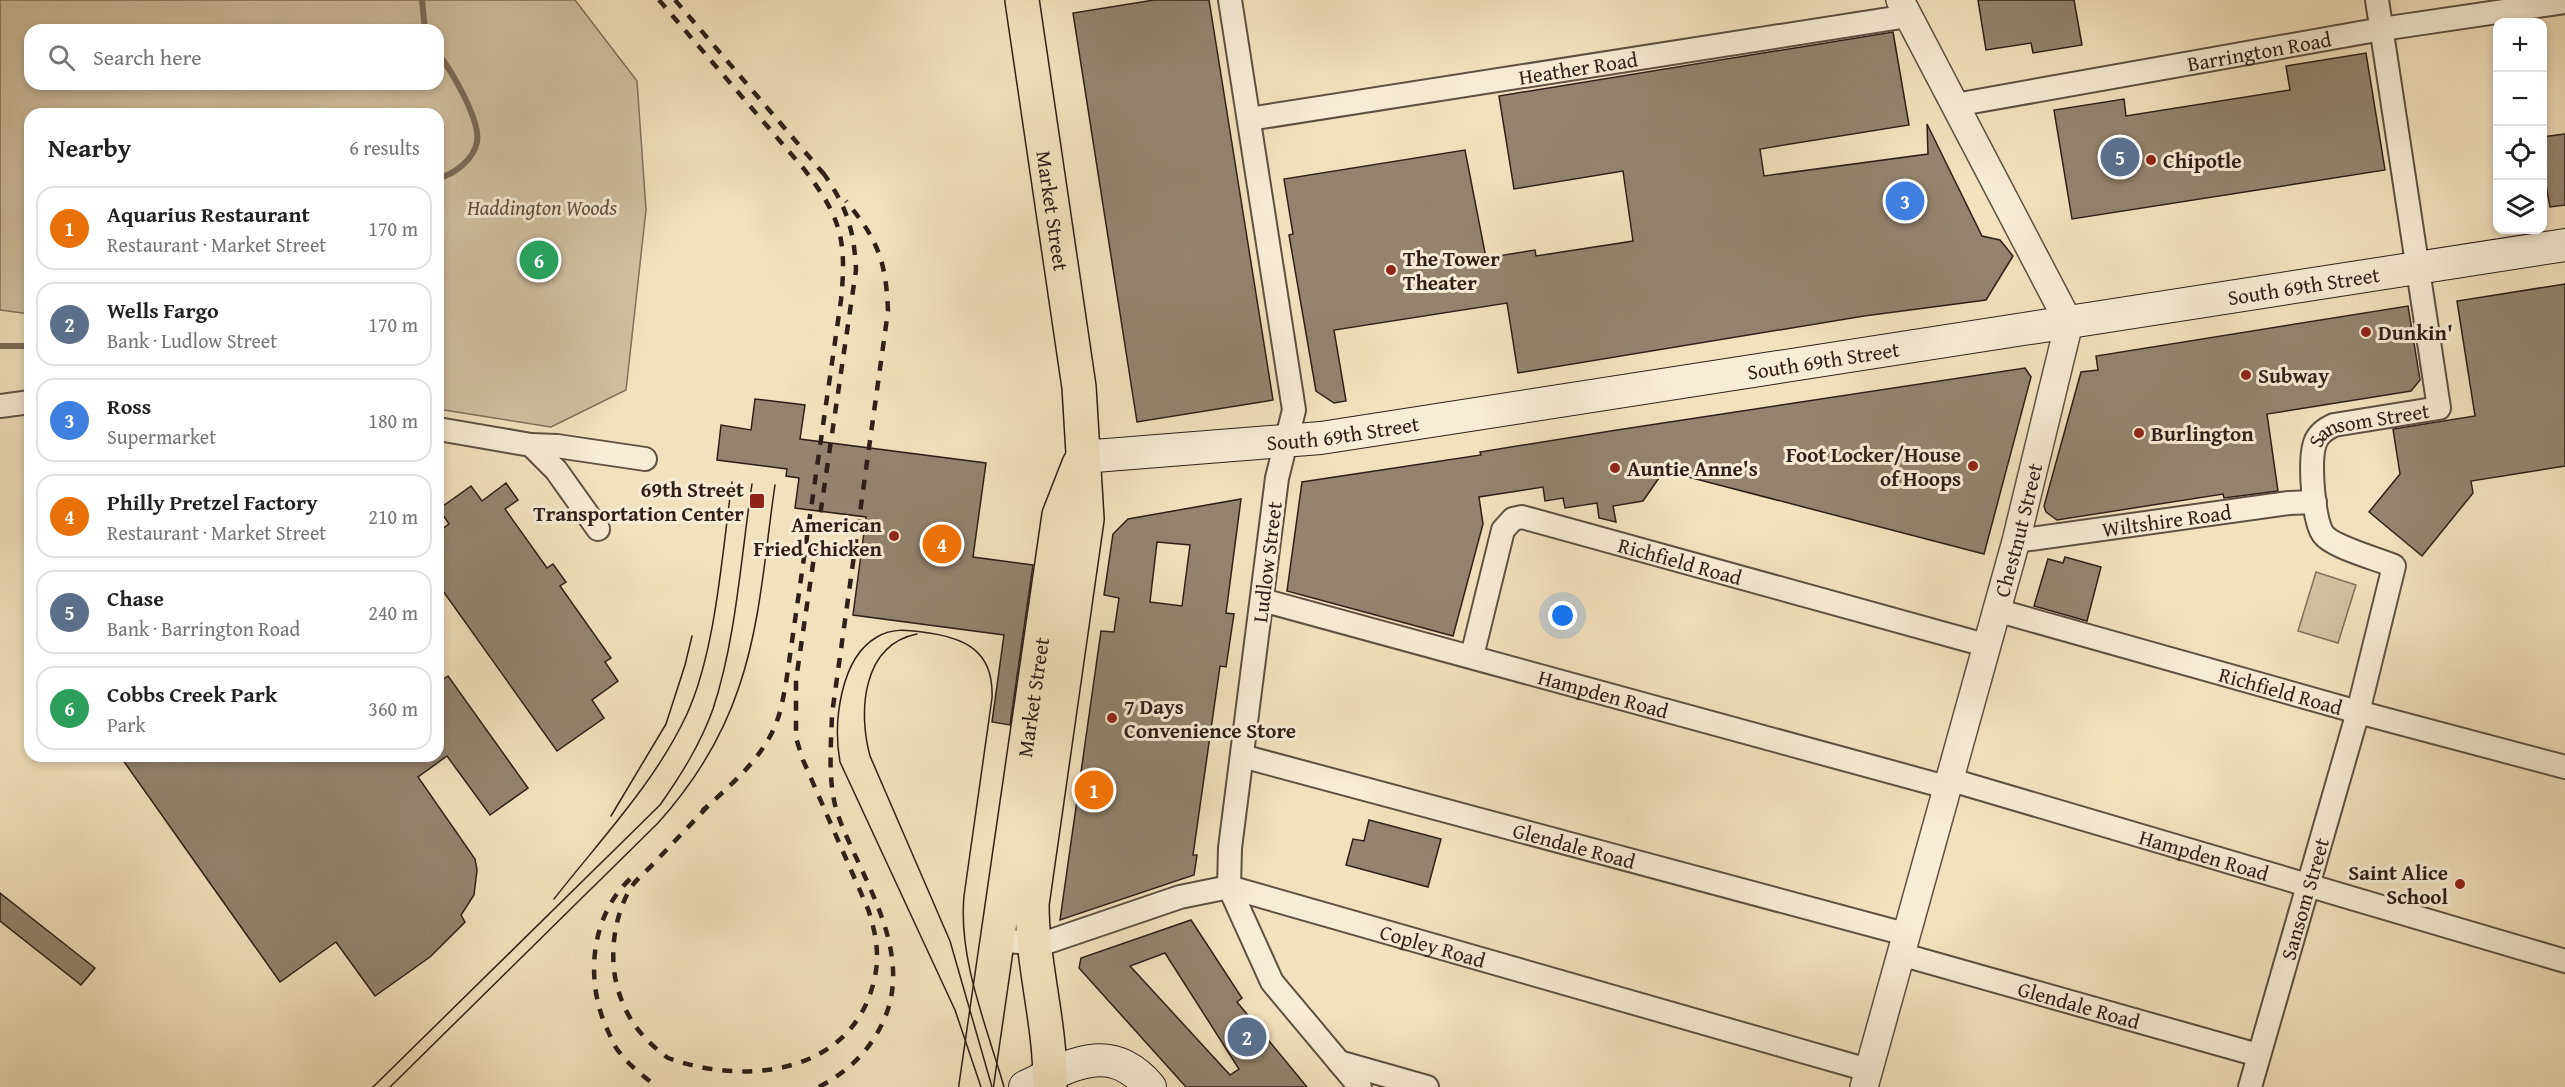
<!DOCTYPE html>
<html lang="en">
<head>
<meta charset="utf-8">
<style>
	:root { --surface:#fff; --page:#f2f2f2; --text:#222; --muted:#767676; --line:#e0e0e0; --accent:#8f2418 }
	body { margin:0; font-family:"Gentium Book Plus",serif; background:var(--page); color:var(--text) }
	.controls { position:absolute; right:18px; top:18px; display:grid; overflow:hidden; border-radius:12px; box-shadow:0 3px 9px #0003 }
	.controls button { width:54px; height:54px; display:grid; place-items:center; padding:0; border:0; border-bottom:2px solid var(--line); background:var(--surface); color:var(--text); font:30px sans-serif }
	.you { position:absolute; left:1563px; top:616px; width:21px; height:21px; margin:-15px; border:4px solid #fff; border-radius:50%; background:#1a73e8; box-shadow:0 0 0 9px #1a73e833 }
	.badge { display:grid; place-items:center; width:39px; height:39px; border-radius:50%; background:var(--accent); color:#fff; font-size:20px; font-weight:700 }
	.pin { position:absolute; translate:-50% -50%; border:3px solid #fff; box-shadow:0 2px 6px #0006 }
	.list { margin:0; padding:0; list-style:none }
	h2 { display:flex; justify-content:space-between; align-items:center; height:78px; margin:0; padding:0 24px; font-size:26px }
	h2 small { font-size:20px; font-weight:400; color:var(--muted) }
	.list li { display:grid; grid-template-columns:39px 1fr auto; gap:18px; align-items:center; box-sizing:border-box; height:84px; margin:0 12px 12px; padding:0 12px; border:2px solid var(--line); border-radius:18px }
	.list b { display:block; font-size:22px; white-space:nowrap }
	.list p { margin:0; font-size:20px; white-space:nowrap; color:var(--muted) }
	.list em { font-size:20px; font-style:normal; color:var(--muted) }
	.icon { flex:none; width:33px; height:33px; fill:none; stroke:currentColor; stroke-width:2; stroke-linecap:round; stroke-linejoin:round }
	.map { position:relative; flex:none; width:2565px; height:1087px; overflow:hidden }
	.search { position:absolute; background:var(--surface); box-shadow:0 3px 9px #0003; left:24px; top:24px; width:420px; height:66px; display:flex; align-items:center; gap:15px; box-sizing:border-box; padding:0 21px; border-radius:18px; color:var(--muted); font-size:22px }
	.panel { position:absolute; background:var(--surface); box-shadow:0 3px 9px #0003; left:24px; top:108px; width:420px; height:654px; border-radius:18px }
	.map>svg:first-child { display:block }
	.green { fill:#d2c0a1; stroke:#80705c; stroke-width:1.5; fill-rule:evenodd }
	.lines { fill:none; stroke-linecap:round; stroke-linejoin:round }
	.stream { stroke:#7c6c59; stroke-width:6 }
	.building { fill:#94846e; stroke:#2e1f18; stroke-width:1.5; fill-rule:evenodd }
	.minor-casing { stroke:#5f5041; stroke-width:26 }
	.tertiary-casing { stroke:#5f5041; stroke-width:30 }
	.secondary-casing { stroke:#2e1f18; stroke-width:34 }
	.primary-casing { stroke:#2e1f18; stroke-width:36 }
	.minor { stroke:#f7ecd4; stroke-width:22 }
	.tertiary { stroke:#f7ecd4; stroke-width:27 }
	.secondary { stroke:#f7ecd4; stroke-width:32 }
	.primary { stroke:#f3e1bd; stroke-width:33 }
	.tram { stroke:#2e1f18; stroke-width:1.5 }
	.rail { stroke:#2e1f18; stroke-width:4.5; stroke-dasharray:10 10; stroke-linecap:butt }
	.poi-dot { fill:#8f2418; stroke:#f7ecd4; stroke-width:2 }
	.labels { text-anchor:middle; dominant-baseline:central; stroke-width:6; stroke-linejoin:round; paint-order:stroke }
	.street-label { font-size:21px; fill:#2e1f18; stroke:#f7ecd4 }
	.poi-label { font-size:21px; font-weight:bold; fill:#2e1f18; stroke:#f7ecd4; text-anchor:start }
	.park-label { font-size:21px; font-style:italic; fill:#5f4f41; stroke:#f7ecd4 }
</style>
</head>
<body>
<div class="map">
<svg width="2565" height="1087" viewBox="0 0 2565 1087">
	<rect width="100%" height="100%" fill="#f3e1bd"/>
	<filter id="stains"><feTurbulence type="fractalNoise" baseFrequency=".00333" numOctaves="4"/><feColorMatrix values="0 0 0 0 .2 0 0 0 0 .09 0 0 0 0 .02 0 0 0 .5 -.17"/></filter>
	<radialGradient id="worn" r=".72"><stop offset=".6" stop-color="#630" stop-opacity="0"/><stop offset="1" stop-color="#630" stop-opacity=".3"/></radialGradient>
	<g class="green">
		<path d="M0,0H575L637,81L646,210L626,390L551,427L438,409V114H30V314L0,310ZM30,30H438V84H30Z"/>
		<polygon points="2316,572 2356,585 2338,643 2298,631"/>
	</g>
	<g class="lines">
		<g class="stream">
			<polyline points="422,0 425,30"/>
			<path d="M438,54C451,69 481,121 477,142C474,159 454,175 438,178"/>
			<polyline points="0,346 30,346"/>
		</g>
	</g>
	<g class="building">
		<polygon points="1154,0 1209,0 1273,400 1137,422 1073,13"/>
		<polygon points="1978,0 2074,0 2082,45 2033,53 2031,43 1986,50"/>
		<polygon points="1893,32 1909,125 1760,149 1764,176 1928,154 1927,124 1982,236 2000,240 2013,256 1986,300 1864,316 1518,373 1507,303 1334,330 1346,401 1334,403 1316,391 1289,235 1293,234 1284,179 1465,150 1486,258 1535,250 1536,256 1633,241 1623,171 1514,189 1499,96"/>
		<polygon points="2366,53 2385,170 2072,219 2054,110 2124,99 2126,116 2290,90 2286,66"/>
		<polygon points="2565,134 2565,205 2550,207 2542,164 2542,137"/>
		<polygon points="2565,284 2565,466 2471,481 2473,493 2422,556 2369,512 2400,474 2393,429 2475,416 2457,301"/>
		<polygon points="2408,306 2420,380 2411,391 2267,414 2278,491 2224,498 2223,494 2057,520 2046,512 2044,506 2081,372 2098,370 2096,356"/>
		<polygon points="2025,368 2031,377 1984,554 1673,473 1661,475 1643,501 1613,506 1616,522 1599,518 1597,503 1565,508 1563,498 1545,501 1543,487 1479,497 1483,524 1453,636 1287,591 1302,482 1481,455 1480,452 1617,430"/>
		<polygon points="755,399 805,405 800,439 986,463 973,557 1033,565 1010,725 992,722 1004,635 853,615 866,517 795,508 799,478 786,476 787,469 717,460 721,425 751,430"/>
		<polygon points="506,483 518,500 505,509 547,568 553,564 566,582 560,586 611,658 605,662 618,681 592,700 604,718 557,751 438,584 438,532 449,524 439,509 471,486 482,501"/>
		<path d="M1241,499L1226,613L1234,614L1226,667L1220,666L1193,855H1197L1194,875L1060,920L1101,631L1114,632L1119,598L1104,595L1113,534L1128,519ZM1157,542L1190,545L1182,606L1150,602Z"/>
		<polygon points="2065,557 2101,567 2087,621 2034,606 2048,559 2063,563"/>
		<polygon points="448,676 528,788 490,815 447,756 418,777 475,859 477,870 474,895 461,915 465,922 430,957 375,996 336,942 280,982 120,756 438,756 438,683"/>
		<polygon points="1369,820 1441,839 1428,887 1346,865 1353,839 1364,841"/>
		<polygon points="0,893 95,968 81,985 0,921"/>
		<path d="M1191,920L1242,998L1237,1002L1307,1087H1186L1079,968L1081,958ZM1165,953L1239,1069L1230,1075L1130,966Z"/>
	</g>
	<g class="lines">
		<defs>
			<g id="minor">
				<polyline points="1230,0 1294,410 1277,478 1230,848 1229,887 1272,982 1360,1087"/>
				<path id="s1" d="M1955,105L2382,29L2565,2"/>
				<path id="s2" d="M1249,119L1908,16"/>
				<polyline points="0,406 30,402"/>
				<polyline points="438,429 531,445 557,446 645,459"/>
				<polyline points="531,445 556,470 598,529"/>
				<path id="s3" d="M2016,541L2289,503L2315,502"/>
				<path id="s4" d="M1262,600L1946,787"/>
				<path id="s5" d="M1996,610L2358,712L2565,767"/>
				<path id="s6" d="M1472,656L1503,530L1513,519L1522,517L1985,645"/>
				<path id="s7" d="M1242,756L1905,934"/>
				<path id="s8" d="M1948,779L2565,961"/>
				<path id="s9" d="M997,940L1042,944L1180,897L1229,887L1868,1070"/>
				<path id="s10" d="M1900,954L2258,1055"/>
				<polyline points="1339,1062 1427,1087"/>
				<path id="s11" d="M2250,1087L2358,712L2394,566C2378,559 2332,547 2323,534C2313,520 2309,460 2315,443C2318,434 2325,429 2334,425L2439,408L2377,0"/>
			</g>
			<g id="tertiary">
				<path id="s12" d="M1864,1087L2016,541L2069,323L1900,0"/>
			</g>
			<g id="secondary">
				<path id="s13" d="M1082,457L1321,438L2565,245"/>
				<path d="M1025,1087C1071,1065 1110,1040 1150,1087"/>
			</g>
			<g id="primary">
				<path id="s14" d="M1022,0L1079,387L1087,519L1032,904C1032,965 1051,1025 1050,1087"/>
				<path id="s15" d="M976,1087L1059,515L1079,464"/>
			</g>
		</defs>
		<use href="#minor" class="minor-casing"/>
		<use href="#tertiary" class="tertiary-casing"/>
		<use href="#secondary" class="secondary-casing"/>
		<use href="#primary" class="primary-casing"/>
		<use href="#minor" class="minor"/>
		<use href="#tertiary" class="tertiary"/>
		<use href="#secondary" class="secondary"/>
		<use href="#primary" class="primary"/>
		<g class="tram">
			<path d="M917,634C862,645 858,712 870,756L950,941L992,1087"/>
			<polyline points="611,816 666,724 685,665 692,636"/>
			<path d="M554,899C600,840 655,783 687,714C716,650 722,553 732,482"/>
			<path d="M373,1087L660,805C681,775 700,745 713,709C736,640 741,556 752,484"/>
			<path d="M390,1087L658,823C694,783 722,738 739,687C761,623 765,552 775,485"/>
			<path d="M981,1087L955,1010L840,762C833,723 840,658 877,637C891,628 907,630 922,632C964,637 994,650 992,698L964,896C958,959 987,1027 1004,1087"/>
		</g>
		<g class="rail">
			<path d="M659,0L804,169C841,217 847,240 841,300L786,683C784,694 782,705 779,715C767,755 732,784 702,811"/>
			<polyline points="675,0 823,173"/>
			<path d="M708,806C690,825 673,843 655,862C647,871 636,879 630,889C614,917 609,955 617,986C625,1017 642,1039 668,1058C748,1087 856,1073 875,976C880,953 875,930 868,909L803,760L796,738V680L856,270C854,226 845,203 819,167"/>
			<path d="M630,879C590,917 585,981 607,1029C611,1037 614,1047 620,1053C630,1066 645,1078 658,1087"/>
			<path d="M819,1087C845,1073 866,1055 880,1028C918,957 864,884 839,818C827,785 831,748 832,714L888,311C886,261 878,240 846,201"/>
		</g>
	</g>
	<g class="poi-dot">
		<circle cx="2151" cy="160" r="6"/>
		<circle cx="1391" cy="270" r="6"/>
		<circle cx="2366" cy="332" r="6"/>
		<circle cx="2246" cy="375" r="6"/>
		<circle cx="2139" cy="433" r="6"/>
		<circle cx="1973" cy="466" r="6"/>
		<circle cx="1615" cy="468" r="6"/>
		<rect x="749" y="493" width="16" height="16" rx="3"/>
		<circle cx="894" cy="536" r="6"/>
		<circle cx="1112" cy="718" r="6"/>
		<circle cx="2460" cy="884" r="6"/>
	</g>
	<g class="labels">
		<g class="street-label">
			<text stroke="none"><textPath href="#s1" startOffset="309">Barrington Road</textPath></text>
			<text stroke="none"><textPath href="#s2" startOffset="333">Heather Road</textPath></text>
			<text stroke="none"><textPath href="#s14" startOffset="213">Market Street</textPath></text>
			<text stroke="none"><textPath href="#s13" startOffset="1234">South 69th Street</textPath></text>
			<text stroke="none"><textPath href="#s13" startOffset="748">South 69th Street</textPath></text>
			<text stroke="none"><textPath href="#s11" startOffset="772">Sansom Street</textPath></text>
			<text stroke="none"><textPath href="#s13" startOffset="262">South 69th Street</textPath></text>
			<text stroke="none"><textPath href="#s3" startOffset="152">Wiltshire Road</textPath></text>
			<text stroke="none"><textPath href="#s12" startOffset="578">Chestnut Street</textPath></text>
			<text stroke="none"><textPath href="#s6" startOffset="318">Richfield Road</textPath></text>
			<text transform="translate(1267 562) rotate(-83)">Ludlow Street</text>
			<text stroke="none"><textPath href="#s5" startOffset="296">Richfield Road</textPath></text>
			<text stroke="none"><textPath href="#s4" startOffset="354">Hampden Road</textPath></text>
			<text stroke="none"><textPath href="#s15" startOffset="394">Market Street</textPath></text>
			<text stroke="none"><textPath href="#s7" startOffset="344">Glendale Road</textPath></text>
			<text stroke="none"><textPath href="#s8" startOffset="267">Hampden Road</textPath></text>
			<text stroke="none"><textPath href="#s11" startOffset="196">Sansom Street</textPath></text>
			<text stroke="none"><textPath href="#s9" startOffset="453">Copley Road</textPath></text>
			<text stroke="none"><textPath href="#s10" startOffset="186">Glendale Road</textPath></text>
		</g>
		<g class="poi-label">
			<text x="2163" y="160">Chipotle</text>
			<text x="1403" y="258">The Tower<tspan x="1403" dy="24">Theater</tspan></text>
			<text x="2378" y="332">Dunkin'</text>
			<text x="2258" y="375">Subway</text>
			<text x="2151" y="433">Burlington</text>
			<text x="1961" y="454" text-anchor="end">Foot Locker/House<tspan x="1961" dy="24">of Hoops</tspan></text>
			<text x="1627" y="468">Auntie Anne's</text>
			<text x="744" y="489" text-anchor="end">69th Street<tspan x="744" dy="24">Transportation Center</tspan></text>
			<text x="882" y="524" text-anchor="end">American<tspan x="882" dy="24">Fried Chicken</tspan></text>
			<text x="1124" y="706">7 Days<tspan x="1124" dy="24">Convenience Store</tspan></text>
			<text x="2448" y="872" text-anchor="end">Saint Alice<tspan x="2448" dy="24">School</tspan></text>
		</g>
		<g class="park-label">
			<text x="542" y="207">Haddington Woods</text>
		</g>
	</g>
	<rect width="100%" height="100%" filter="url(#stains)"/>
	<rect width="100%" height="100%" fill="url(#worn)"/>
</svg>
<div class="controls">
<button>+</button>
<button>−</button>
<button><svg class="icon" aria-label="locate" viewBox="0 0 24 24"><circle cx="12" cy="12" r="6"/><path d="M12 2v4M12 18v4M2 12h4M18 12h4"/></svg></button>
<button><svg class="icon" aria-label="layers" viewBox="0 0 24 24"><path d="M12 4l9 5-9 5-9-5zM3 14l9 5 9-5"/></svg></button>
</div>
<div class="you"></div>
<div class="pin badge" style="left:1094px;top:790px;background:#e8710a">1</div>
<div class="pin badge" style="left:1247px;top:1037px;background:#5c6f8a">2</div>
<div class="pin badge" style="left:1905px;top:201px;background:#3f7fe0">3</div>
<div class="pin badge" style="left:942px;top:544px;background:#e8710a">4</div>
<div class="pin badge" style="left:2120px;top:157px;background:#5c6f8a">5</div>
<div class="pin badge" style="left:539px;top:260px;background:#2e9e5b">6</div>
<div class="search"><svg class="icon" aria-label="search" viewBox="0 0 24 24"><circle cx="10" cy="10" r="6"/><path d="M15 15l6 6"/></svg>Search here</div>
<section class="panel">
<h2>Nearby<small>6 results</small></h2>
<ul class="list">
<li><span class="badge" style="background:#e8710a">1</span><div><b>Aquarius Restaurant</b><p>Restaurant · Market Street</p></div><em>170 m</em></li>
<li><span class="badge" style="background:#5c6f8a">2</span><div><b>Wells Fargo</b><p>Bank · Ludlow Street</p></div><em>170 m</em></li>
<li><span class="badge" style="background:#3f7fe0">3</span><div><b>Ross</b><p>Supermarket</p></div><em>180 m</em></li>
<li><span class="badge" style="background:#e8710a">4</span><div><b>Philly Pretzel Factory</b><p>Restaurant · Market Street</p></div><em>210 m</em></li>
<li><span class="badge" style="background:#5c6f8a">5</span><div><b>Chase</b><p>Bank · Barrington Road</p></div><em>240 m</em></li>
<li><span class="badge" style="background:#2e9e5b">6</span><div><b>Cobbs Creek Park</b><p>Park</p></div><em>360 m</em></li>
</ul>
</section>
</div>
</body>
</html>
